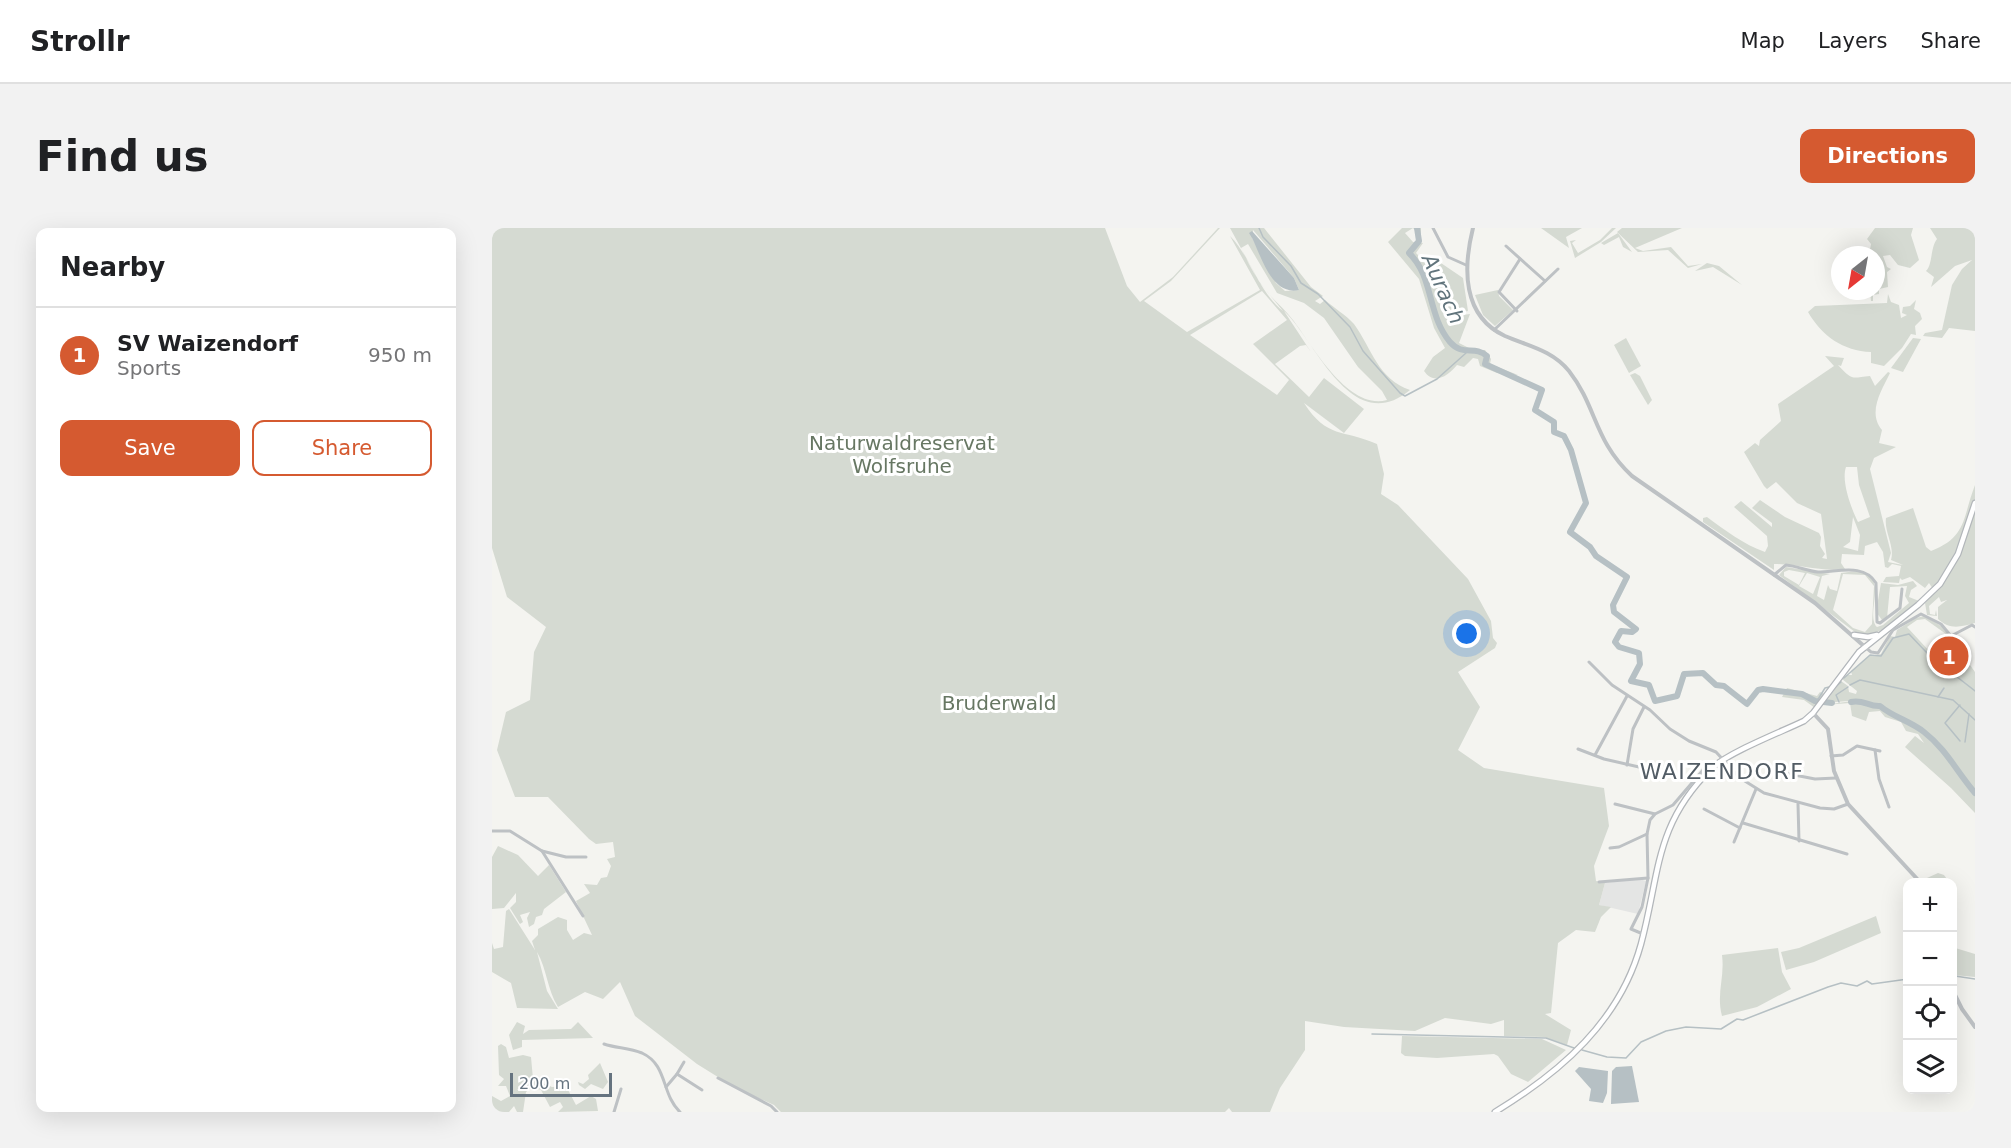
<!DOCTYPE html>
<html lang="en">
<head>
<meta charset="utf-8">
<style>
	:root { --surface:#fff; --page:#f2f2f2; --text:#202124; --muted:#757577; --line:#e0e0e0; --accent:#d55a30 }
	body { margin:0; font-family:"DejaVu Sans",sans-serif; background:var(--page); color:var(--text) }
	.controls { position:absolute; right:18px; bottom:18px; display:grid; overflow:hidden; border-radius:12px; box-shadow:0 6px 24px #0002 }
	.controls button { width:54px; height:54px; display:grid; place-items:center; padding:0; border:0; border-bottom:2px solid var(--line); background:var(--surface); color:var(--text); font:30px sans-serif }
	.compass { position:absolute; left:1339px; top:18px; width:54px; height:54px; border-radius:50%; background:var(--surface); box-shadow:0 6px 24px #0002; rotate:211deg }
	.scale { position:absolute; left:18px; bottom:15px; width:102px; box-sizing:border-box; padding-left:6px; border:3px solid #65737f; border-top:0; font-size:16px; line-height:21px; white-space:nowrap; color:#65737f; -webkit-text-stroke:4px #fff; paint-order:stroke }
	.you { position:absolute; left:975px; top:406px; width:21px; height:21px; margin:-15px; border:4px solid #fff; border-radius:50%; background:#1a73e8; box-shadow:0 0 0 9px #1a73e833 }
	.badge { display:grid; place-items:center; width:39px; height:39px; border-radius:50%; background:var(--accent); color:#fff; font-size:20px; font-weight:700 }
	.pin { position:absolute; translate:-50% -50%; border:3px solid #fff; box-shadow:0 2px 6px #0006 }
	.list { margin:0; padding:0; list-style:none }
	h2 { display:flex; justify-content:space-between; align-items:center; height:78px; margin:0; padding:0 24px; font-size:26px }
	h2 small { font-size:20px; font-weight:400; color:var(--muted) }
	.list li { display:grid; grid-template-columns:39px 1fr auto; gap:18px; align-items:center; box-sizing:border-box; height:96px; padding:0 24px; border-top:2px solid var(--line) }
	.list b { display:block; font-size:22px; white-space:nowrap }
	.list p { margin:0; font-size:20px; white-space:nowrap; color:var(--muted) }
	.list em { font-size:20px; font-style:normal; color:var(--muted) }
	.actions { display:flex; gap:12px; padding:18px 24px }
	.actions a { flex:1; padding:14px 0; border:2px solid var(--accent); border-radius:12px; text-align:center; font-size:21px; color:var(--accent) }
	.actions .main { background:var(--accent); color:#fff }
	.icon { flex:none; width:33px; height:33px; fill:none; stroke:currentColor; stroke-width:2; stroke-linecap:round; stroke-linejoin:round }
	.map { position:relative; flex:none; width:1483px; height:884px; overflow:hidden; border-radius:12px }
	header { display:flex; align-items:center; gap:36px; box-sizing:border-box; height:84px; padding:0 30px; background:var(--surface); border-bottom:2px solid var(--line) }
	header strong { font-size:28px }
	nav { display:flex; gap:33px; margin-inline-start:auto; font-size:21px }
	.intro { display:flex; align-items:center; justify-content:space-between; box-sizing:border-box; height:144px; padding:0 36px }
	h1 { margin:0; font-size:42px }
	.button { padding:15px 27px; border-radius:12px; background:var(--accent); color:#fff; font-size:21px; font-weight:700 }
	main { display:flex; gap:36px; padding:0 36px }
	aside { flex:1; background:var(--surface); border-radius:12px; box-shadow:0 6px 24px #0002 }
	.map>svg:first-child { display:block }
	.built { fill:#e4e5e4 }
	.green { fill:#d5dad2; fill-rule:evenodd }
	.water { fill:#b6c0c4 }
	.lines { fill:none; stroke-linecap:round; stroke-linejoin:round }
	.stream { stroke:#b6c0c4; stroke-width:1.5 }
	.river { stroke:#b6c0c4; stroke-width:6 }
	.secondary-casing { stroke:#b2b6ba; stroke-width:7 }
	.minor { stroke:#bdc1c4; stroke-width:3 }
	.tertiary { stroke:#bdc1c4; stroke-width:4 }
	.secondary { stroke:#fff; stroke-width:4.5 }
	.labels { text-anchor:middle; dominant-baseline:central; stroke-width:6; stroke-linejoin:round; paint-order:stroke }
	.park-label { font-size:20px; fill:#677763; stroke:#fff }
	.water-label { font-size:21px; font-style:italic; fill:#61747c; stroke:#fff }
	.quarter-label { font-size:22px; letter-spacing:1.5px; fill:#525c65; stroke:#fff }
</style>
</head>
<body>
<header>
<strong>Strollr</strong>
<nav><a>Map</a><a>Layers</a><a>Share</a></nav>
</header>
<div class="intro"><h1>Find us</h1><a class="button">Directions</a></div>
<main>
<aside>
<h2>Nearby<small></small></h2>
<ul class="list">
<li><span class="badge">1</span><div><b>SV Waizendorf</b><p>Sports</p></div><em>950 m</em></li>
</ul>
<div class="actions"><a class="main">Save</a><a>Share</a></div>
</aside>
<div class="map">
<svg width="1483" height="884" viewBox="0 0 1483 884">
	<rect width="100%" height="100%" fill="#f4f4f0"/>
	<polygon class="built" points="1147,651 1154,653 1146,686 1107,677 1113,655"/>
	<g class="green">
		<path d="M0,0H613L635,58L648,74L681,49L726,0H728L679,53L652,73L695,104L768,62L738,8C759,29 765,62 791,83L768,55L738,0H772L819,59L831,68L823,73L828,76L833,72C842,80 854,87 862,96C880,121 886,151 918,162C859,211 823,111 792,83L819,124L814,117L808,118L783,136L817,169L832,150L872,181L852,205L812,175C835,211 851,201 885,216L892,246L889,266L906,277L976,351L999,393L1001,410L1005,415L1003,420L966,444L988,479L966,522L992,540L1112,560L1117,598L1102,638L1104,653L1113,655L1107,677L1119,679L1109,689L1103,704L1084,702L1066,715L1059,785L1053,786L1079,802L1075,817L1052,809L1012,808V792L999,796L953,790L923,803L852,799L813,793V822L788,860L778,884H740L737,880L733,884H289L282,877L242,859L205,836L143,788L128,754L111,771L93,764L66,779C55,761 55,741 45,724L55,763L66,781L25,780L19,755L0,744V715L2,721L11,719L14,683L17,681L43,722L40,713L46,707V701L66,689L75,692V702L81,712L92,705L100,707L84,673L98,665L92,656L105,657L109,650L115,649L119,638L115,631L123,629L121,614L104,616L97,611L56,569H23L5,522L14,484L38,472L42,424L54,399L15,369L0,320ZM761,2L802,50L807,62L793,63L784,55L760,10ZM756,16L785,65L812,75L832,90L866,139L890,163L895,172C856,183 820,117 801,92C792,80 781,72 773,61C763,49 756,34 749,20ZM770,63L795,92L761,116L797,152L785,167L698,107Z"/>
		<path d="M910,0H929V10L921,0L913,5L921,14L931,15L924,25L932,33L943,31L971,50L976,83L959,86L963,88L978,86L967,115L981,122H993L999,131L998,136L1026,147L1005,145L988,138L986,131L981,130L972,139L965,137C955,149 942,157 932,143L941,129L953,120L942,100L927,51L896,14Z"/>
		<polygon points="1049,0 1090,0 1074,9 1077,20"/>
		<polygon points="1120,0 1124,0 1109,14 1083,30 1078,13 1084,12 1080,15 1086,25 1108,12"/>
		<polygon points="1130,0 1190,0 1143,20 1151,23 1179,19 1196,38 1210,36 1196,40 1176,22 1146,24 1125,4"/>
		<polygon points="1383,0 1421,0 1419,7 1427,32 1418,40 1406,37 1398,27 1391,28 1395,39 1399,41 1395,44 1396,59 1387,61 1387,66 1381,67 1381,73 1379,73 1378,63 1384,63 1384,27 1377,27 1379,16 1375,11"/>
		<path d="M1438,0H1483V103L1457,100L1450,110L1431,108L1433,105L1450,102L1460,57L1470,41L1480,32L1463,38L1439,59L1442,49L1434,43C1441,36 1438,20 1445,11Z"/>
		<polygon points="1126,5 1140,24 1131,19 1127,9 1112,17 1109,15"/>
		<polygon points="1215,35 1227,38 1250,57 1221,39 1203,43"/>
		<polygon points="1006,62 1007,68 1021,82 1003,98 991,87 983,67"/>
		<path d="M1396,66L1399,74L1407,77L1409,90L1415,87L1410,85L1411,79L1418,78L1424,72L1422,81L1428,85L1430,91L1423,98L1424,107L1419,106L1410,120L1392,138L1379,135V124C1351,123 1330,108 1316,84L1323,78L1395,75Z"/>
		<polygon points="1134,110 1149,138 1137,145 1122,117"/>
		<polygon points="1421,110 1429,111 1411,144 1399,140"/>
		<path d="M1333,128L1352,130L1349,138L1346,137C1361,153 1359,150 1378,148L1383,158L1396,144L1398,145C1390,162 1375,184 1390,202L1387,215L1404,219L1382,230L1378,241L1399,325L1396,334L1411,337L1399,332C1403,318 1392,304 1394,290L1421,280L1434,319L1439,323C1475,309 1470,291 1483,257V395C1468,399 1458,402 1446,391V379L1455,372L1449,374L1447,369L1437,378L1438,386L1443,387L1444,382L1445,388L1435,387L1433,375L1443,364L1437,355L1433,360L1418,349L1410,352L1408,350L1407,355L1391,354L1394,349L1407,348L1409,338L1400,336L1396,340L1393,339L1391,324L1385,314L1373,318L1372,327L1350,326L1349,335L1353,341C1328,344 1306,336 1282,336V342L1211,294V290L1215,289C1234,303 1251,316 1273,324L1276,318L1275,308L1242,279L1249,273L1280,299V295L1260,280L1268,272L1293,289L1327,305L1329,309L1328,318L1333,326L1330,330L1335,331L1329,286L1305,275L1284,254L1275,261L1272,258L1252,224L1263,215L1267,218L1268,212L1289,193L1286,176L1342,138ZM1354,239H1365L1367,257L1378,289L1366,294C1359,280 1349,253 1354,239ZM1361,289L1368,307L1366,323L1351,319L1358,314Z"/>
		<polygon points="1143,145 1148,148 1160,172 1156,177 1138,147"/>
		<path d="M1294,339L1338,346L1330,348L1325,368L1332,372L1336,357L1338,361L1345,363L1349,345C1406,335 1371,383 1385,399L1391,397L1417,375L1413,368L1415,358L1398,359L1395,390L1390,392L1384,384L1389,355L1406,357L1421,353L1425,358L1419,362L1417,369L1427,373C1410,387 1390,409 1367,407L1287,347ZM1297,342L1313,345L1307,357L1292,348V344ZM1315,345L1328,349L1321,366L1307,358ZM1351,346L1373,347L1382,358L1380,396L1373,404L1361,400L1341,382Z"/>
		<path d="M1432,388L1451,399L1483,444V585L1459,560L1413,519L1423,508L1432,515L1426,506L1414,503L1409,494L1393,489L1388,483L1377,484L1374,493L1360,488L1358,475L1332,477L1367,472L1333,475L1349,453L1356,458L1357,464L1364,466L1365,463L1350,451L1355,447H1360L1359,443L1377,428L1389,426L1398,408L1403,409L1405,402L1424,390ZM1433,391L1454,406L1437,420L1439,425L1415,399L1425,392Z"/>
		<polygon points="1295,460 1325,468 1328,464 1332,466 1323,480 1312,472 1290,469"/>
		<polygon points="6,618 26,627 46,648 57,637 74,664 52,681 50,687 44,689 42,696 37,699 35,690 38,684 28,687 31,694 28,696 18,680 24,674 24,665 12,680 0,681 0,629"/>
		<polygon points="1446,645 1452,647 1457,654 1435,654 1435,650"/>
		<polygon points="1460,661 1464,676 1463,716 1460,716"/>
		<polygon points="1384,688 1389,705 1322,734 1294,742 1289,724 1307,720"/>
		<polygon points="1460,719 1483,726 1483,749 1462,747"/>
		<path d="M1286,720L1290,744L1299,761L1265,779L1230,788C1224,766 1233,749 1230,727Z"/>
		<polygon points="25,794 33,798 31,806 37,802 79,801 86,794 101,810 30,812 30,819 21,822 17,807"/>
		<polygon points="910,808 1050,811 1074,822 1036,854 1019,846 1006,828 1002,826 945,830 913,828 909,825"/>
		<polygon points="9,816 14,819 17,830 31,827 39,829 41,851 60,859 74,858 84,877 99,868 104,871 106,883 66,884 71,879 68,874 58,879 49,862 40,859 34,864 31,884 25,884 22,878 17,884 0,884 0,868 9,873 18,868 14,858 6,858 12,851 7,847 6,818"/>
		<polygon points="108,835 116,854 111,861 99,856 93,861 87,857 86,854 91,856 97,851 96,847"/>
	</g>
	<g class="water">
		<path d="M760,3L802,50L807,62C780,68 770,30 760,10L757,5Z"/>
		<polygon points="1140,838 1147,874 1119,876 1120,843 1124,839"/>
		<polygon points="1087,839 1116,843 1115,865 1111,875 1097,873 1099,861 1083,843"/>
	</g>
	<g class="lines">
		<g class="stream">
			<polyline points="767,0 771,9 799,38 809,55 826,66 858,99 871,123 908,165 913,168 945,151 974,125"/>
			<polyline points="1352,450 1378,427 1389,428 1401,410 1417,406 1454,445 1460,445 1483,463"/>
			<polyline points="1358,457 1368,452 1461,472 1483,492"/>
			<polyline points="1341,461 1349,454"/>
			<polyline points="1446,469 1452,460"/>
			<polyline points="1325,473 1333,460 1337,459"/>
			<polyline points="1347,474 1344,467 1356,459"/>
			<polyline points="1468,513 1453,495 1468,477"/>
			<polyline points="1473,514 1477,486"/>
			<polyline points="1463,748 1483,751"/>
			<polyline points="880,806 1054,810 1082,820"/>
			<polyline points="1090,822 1115,829 1134,830 1149,814 1174,803 1194,799 1229,801 1245,791 1251,792 1336,759 1349,755 1365,758 1375,753 1380,756 1416,751"/>
		</g>
		<g class="river">
			<path d="M925,0L927,13L917,25C942,49 935,87 958,114C971,129 982,117 995,128L993,136L1050,162L1043,182L1062,194V204L1072,208L1079,222L1094,275L1078,304L1098,319L1104,328L1135,349L1121,377L1122,384L1144,401L1140,404L1129,403L1123,414L1127,419L1147,425L1148,436L1139,453L1157,457L1163,473L1185,468L1192,446L1211,445L1224,457L1232,458L1255,476L1266,462L1271,461L1310,466L1323,473L1340,475"/>
			<path d="M1359,474C1371,471 1377,479 1388,478C1401,489 1418,493 1432,504C1454,521 1465,544 1483,565"/>
		</g>
		<defs>
			<g id="secondary">
				<polyline points="1362,407 1376,409 1385,407"/>
				<path d="M1003,884C1069,844 1128,793 1149,716C1168,646 1162,597 1219,541C1235,525 1289,504 1312,493L1321,485L1367,424L1426,377L1448,356L1466,326L1483,275"/>
			</g>
		</defs>
		<use href="#secondary" class="secondary-casing"/>
		<g class="minor">
			<polyline points="941,0 956,29 974,37"/>
			<polyline points="1014,18 1053,53"/>
			<polyline points="1025,83 1007,64 1028,31"/>
			<polyline points="1002,102 1066,41"/>
			<path d="M1282,347L1294,337C1305,338 1315,343 1326,344C1346,344 1372,335 1384,355L1385,394L1388,395L1408,380L1410,361"/>
			<polyline points="1373,419 1379,424 1386,425 1401,402 1429,386 1449,396 1459,408 1480,397 1483,399"/>
			<polyline points="1097,434 1120,457 1158,482 1178,501 1197,513 1224,524 1248,550 1272,565 1328,580 1342,581 1356,576"/>
			<polyline points="1086,521 1112,531 1147,539"/>
			<polyline points="1383,522 1387,551 1397,579"/>
			<polyline points="1103,527 1135,468"/>
			<polyline points="1339,528 1351,527 1365,518 1388,523"/>
			<polyline points="1135,537 1141,501 1152,479"/>
			<polyline points="1287,544 1323,551 1344,550"/>
			<polyline points="1123,576 1163,586"/>
			<polyline points="1306,576 1307,613"/>
			<polyline points="1212,581 1248,600"/>
			<polyline points="1251,595 1355,626"/>
			<polyline points="0,603 18,603 50,623 91,688"/>
			<polyline points="1242,614 1264,561"/>
			<polyline points="1118,620 1127,619 1155,606"/>
			<polyline points="50,623 74,629 94,629"/>
			<polyline points="1107,654 1156,650"/>
			<polyline points="1151,706 1139,701 1150,679 1156,650 1155,606 1158,592 1163,586 1181,577 1217,535 1224,536"/>
			<path d="M112,816C124,820 137,820 150,825C176,837 169,866 188,884"/>
			<polyline points="192,834 185,846 210,862"/>
			<polyline points="226,850 279,878 285,884"/>
			<polyline points="174,859 185,846"/>
			<polyline points="122,884 129,861"/>
		</g>
		<g class="tertiary">
			<path d="M981,0C971,40 970,88 1013,108C1036,118 1060,122 1077,143C1105,179 1102,213 1140,248L1323,375L1373,419"/>
			<polyline points="1321,485 1336,501 1342,543 1356,576 1428,654"/>
			<polyline points="1460,761 1470,781 1483,799"/>
		</g>
		<use href="#secondary" class="secondary"/>
	</g>
	<g class="labels">
		<g class="park-label">
			<text x="410" y="215">Naturwaldreservat<tspan x="410" dy="23">Wolfsruhe</tspan></text>
			<text x="507" y="475">Bruderwald</text>
		</g>
		<g class="water-label">
			<text transform="translate(951 61) rotate(66)">Aurach</text>
		</g>
		<g class="quarter-label">
			<text x="1230" y="543">WAIZENDORF</text>
		</g>
	</g>
</svg>
<div class="controls">
<button>+</button>
<button>−</button>
<button><svg class="icon" aria-label="locate" viewBox="0 0 24 24"><circle cx="12" cy="12" r="6"/><path d="M12 2v4M12 18v4M2 12h4M18 12h4"/></svg></button>
<button><svg class="icon" aria-label="layers" viewBox="0 0 24 24"><path d="M12 4l9 5-9 5-9-5zM3 14l9 5 9-5"/></svg></button>
</div>
<svg class="compass" viewBox="-18 -18 36 36"><path d="M0-13l5 13h-10z" fill="#e53935"/><path d="M0 13l5-13h-10z" fill="#757577"/></svg>
<div class="scale">200 m</div>
<div class="you"></div>
<div class="pin badge" style="left:1457px;top:428px">1</div>
</div>
</main>
</body>
</html>
